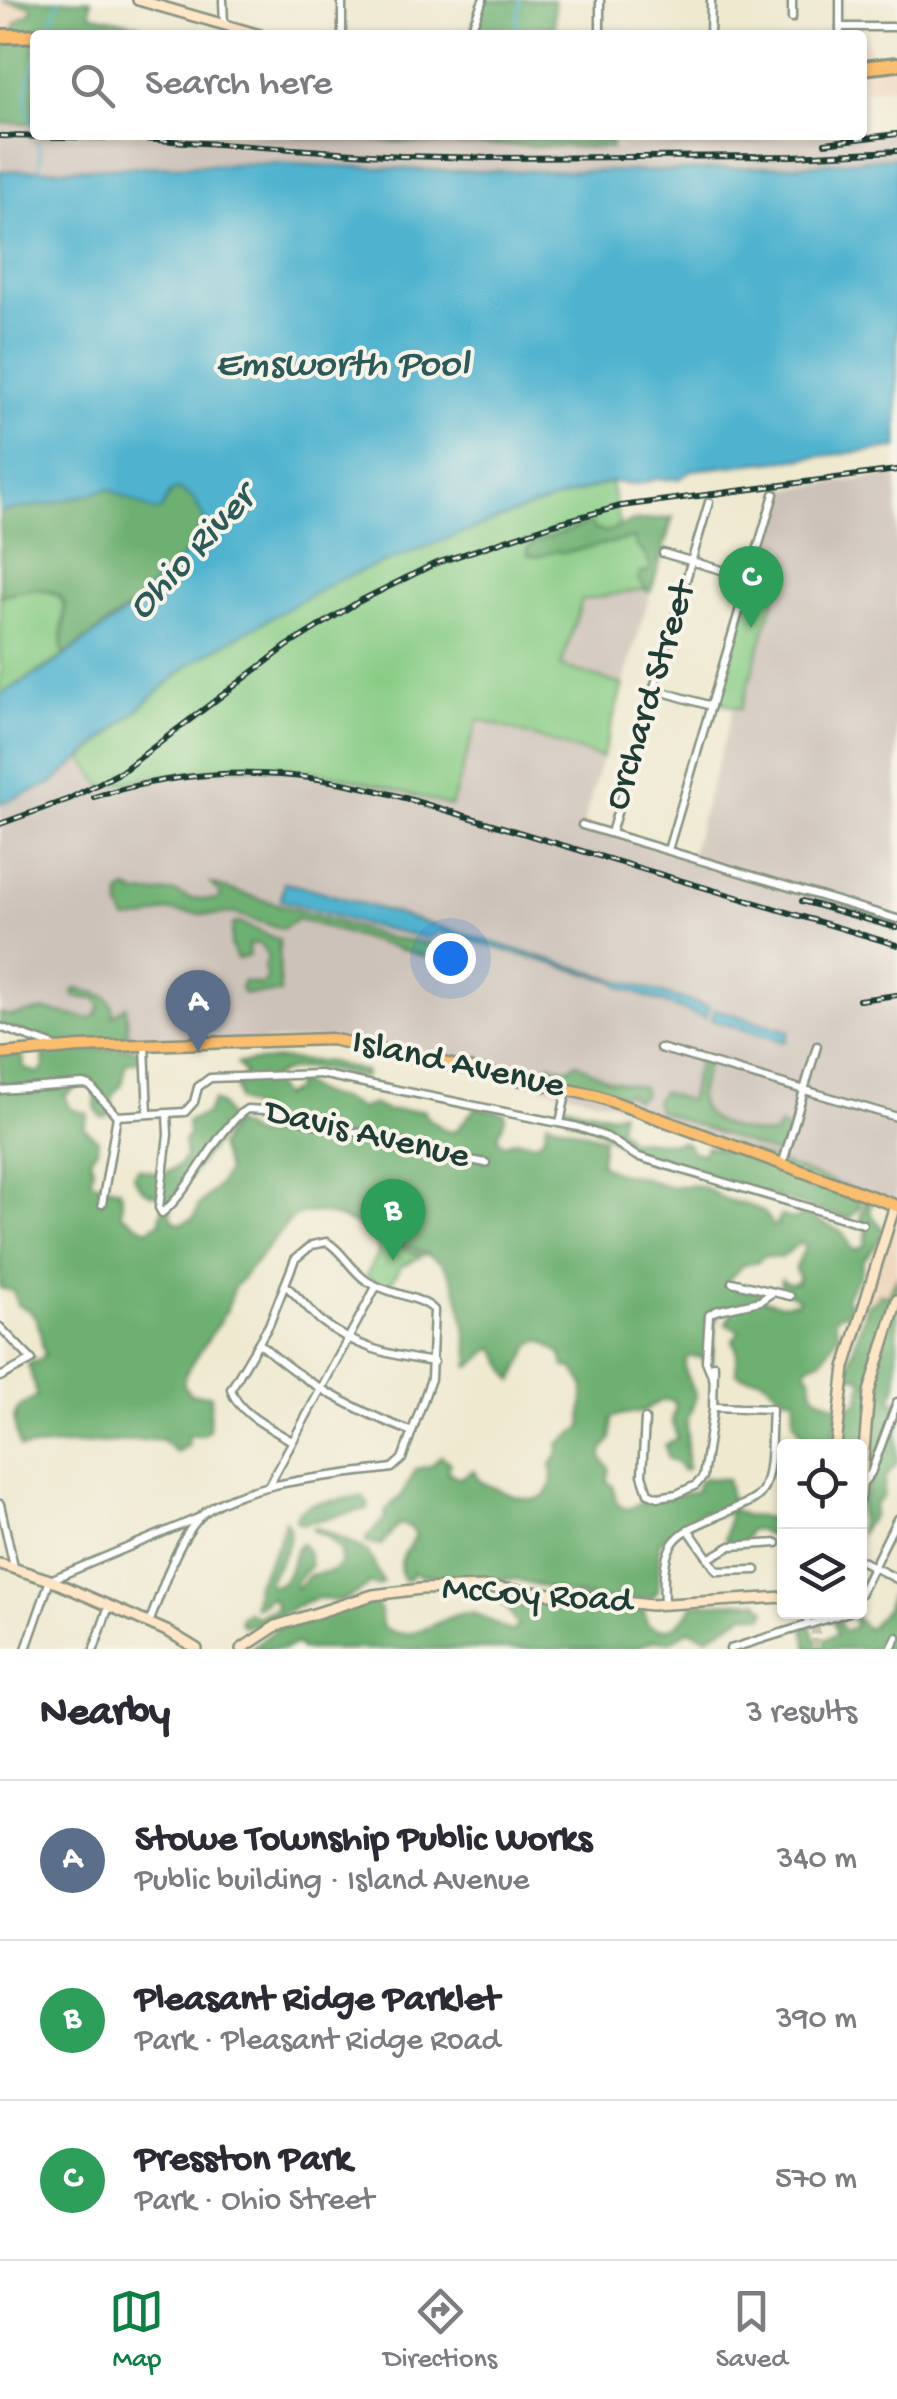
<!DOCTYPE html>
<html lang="en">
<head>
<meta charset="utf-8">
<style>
	:root { --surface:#fff; --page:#f7f7f7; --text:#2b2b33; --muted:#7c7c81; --line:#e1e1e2; --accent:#0b8043 }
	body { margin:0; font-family:"Gochi Hand",sans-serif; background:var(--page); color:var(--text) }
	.controls { position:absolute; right:30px; bottom:30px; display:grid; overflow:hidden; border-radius:10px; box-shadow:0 2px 8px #0004 }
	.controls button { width:90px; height:90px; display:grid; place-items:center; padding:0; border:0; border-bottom:2px solid var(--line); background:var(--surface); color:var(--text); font:50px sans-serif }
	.you { position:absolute; left:450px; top:958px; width:35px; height:35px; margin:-25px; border:8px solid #fff; border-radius:50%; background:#1a73e8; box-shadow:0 0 0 15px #1a73e833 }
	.badge { display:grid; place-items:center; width:65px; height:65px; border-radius:50%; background:var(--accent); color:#fff; font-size:32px; font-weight:700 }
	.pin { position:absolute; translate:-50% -82px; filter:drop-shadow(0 2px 5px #0008) }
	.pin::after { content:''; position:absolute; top:52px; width:35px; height:30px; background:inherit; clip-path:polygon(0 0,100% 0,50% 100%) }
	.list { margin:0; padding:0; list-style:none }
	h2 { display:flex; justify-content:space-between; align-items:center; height:130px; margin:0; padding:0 40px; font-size:42px }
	h2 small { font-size:32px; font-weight:400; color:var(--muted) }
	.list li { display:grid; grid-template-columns:65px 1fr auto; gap:30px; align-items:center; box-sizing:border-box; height:160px; padding:0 40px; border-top:2px solid var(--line) }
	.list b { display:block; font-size:38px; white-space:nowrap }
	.list p { margin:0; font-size:32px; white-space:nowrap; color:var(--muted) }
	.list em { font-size:32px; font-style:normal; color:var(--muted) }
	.icon { flex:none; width:55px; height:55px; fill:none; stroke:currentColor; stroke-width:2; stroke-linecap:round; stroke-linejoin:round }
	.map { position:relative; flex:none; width:897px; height:1649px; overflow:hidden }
	.search { position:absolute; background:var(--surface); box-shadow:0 2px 8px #0004; left:30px; right:30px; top:30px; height:110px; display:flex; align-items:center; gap:25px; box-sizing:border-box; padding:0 35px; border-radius:10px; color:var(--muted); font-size:38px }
	.sheet { height:610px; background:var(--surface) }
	nav { display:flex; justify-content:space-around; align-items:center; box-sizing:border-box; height:140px; border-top:2px solid var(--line); background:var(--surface); font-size:28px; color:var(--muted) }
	nav a { display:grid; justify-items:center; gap:5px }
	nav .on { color:var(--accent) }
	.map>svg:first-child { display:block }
	.built { fill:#efd6bc }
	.industrial { fill:#cdc2b9 }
	.green { fill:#88cc85; stroke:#54845c; stroke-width:2.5 }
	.forest { fill:#6eb072; stroke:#467653; stroke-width:2.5; fill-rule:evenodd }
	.water { fill:#50b3cf; stroke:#387882; stroke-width:2.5 }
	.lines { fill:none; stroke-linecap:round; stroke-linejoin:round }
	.stream { stroke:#50b3cf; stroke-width:2.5 }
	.secondary-tunnel { stroke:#c5c7b1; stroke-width:9; stroke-dasharray:9 4.5; stroke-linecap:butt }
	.street-casing { stroke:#879382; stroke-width:11 }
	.secondary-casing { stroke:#879382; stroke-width:14 }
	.primary-casing { stroke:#879382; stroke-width:15 }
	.highway-casing { stroke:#879382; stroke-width:18 }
	.street { stroke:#fff; stroke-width:6 }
	.secondary { stroke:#fde5c5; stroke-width:9 }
	.primary { stroke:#fbbd6e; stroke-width:10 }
	.highway { stroke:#fbbd6e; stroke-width:12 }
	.rail-casing { stroke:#1f3d34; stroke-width:6 }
	.rail { stroke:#f7f3e8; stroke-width:2.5; stroke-dasharray:8; stroke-linecap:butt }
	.labels { text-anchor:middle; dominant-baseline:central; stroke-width:8; stroke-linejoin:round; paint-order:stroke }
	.street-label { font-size:38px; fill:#1f3d34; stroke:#f7f3e8 }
	.water-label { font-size:40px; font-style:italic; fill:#2b5a5b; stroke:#f7f3e8 }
</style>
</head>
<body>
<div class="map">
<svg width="897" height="1649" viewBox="0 0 897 1649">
	<rect width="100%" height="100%" fill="#f7f3e8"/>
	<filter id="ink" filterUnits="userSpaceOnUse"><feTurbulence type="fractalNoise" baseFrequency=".01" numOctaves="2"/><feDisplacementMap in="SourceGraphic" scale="20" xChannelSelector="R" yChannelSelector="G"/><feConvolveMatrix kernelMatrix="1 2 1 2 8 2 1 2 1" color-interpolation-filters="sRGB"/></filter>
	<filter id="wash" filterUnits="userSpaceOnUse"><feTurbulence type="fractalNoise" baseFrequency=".0048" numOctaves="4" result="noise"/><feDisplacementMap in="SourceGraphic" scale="40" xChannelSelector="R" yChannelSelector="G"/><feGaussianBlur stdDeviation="2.25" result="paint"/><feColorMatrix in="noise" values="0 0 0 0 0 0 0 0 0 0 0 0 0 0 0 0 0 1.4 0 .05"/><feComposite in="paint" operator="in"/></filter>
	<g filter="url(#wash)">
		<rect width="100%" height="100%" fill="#efe9d0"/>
		<g class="built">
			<polygon points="0,2 20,2 31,6 32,11 15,23 14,35 6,36 0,80"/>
			<polygon points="862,43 870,45 872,67 897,64 897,86 862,91"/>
			<polygon points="897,1206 897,1300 863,1312"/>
		</g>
		<g class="industrial">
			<polygon points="0,123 35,123 35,135 296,135 421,143 612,148 862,135 897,128 897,157 804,165 674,171 454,171 268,163 0,171"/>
			<polygon points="897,475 897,1206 628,1106 331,1039 169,1045 0,1027 0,804 53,783 83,759 104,787 203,769 245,768 299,769 361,780 478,719 602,758 583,825 690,857 734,706 787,557 765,549 784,489"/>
			<polygon points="649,587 652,588 623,685 561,666 582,600"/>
		</g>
		<g class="green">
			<path d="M611,482L620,528L673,517L652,588L582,600L561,666L623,685L602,758L478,719L451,806C402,792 353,776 302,770C235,761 168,774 103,787L83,759L191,663L338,580L526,509Z"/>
			<polygon points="761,548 787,556 741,709 716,701"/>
			<path d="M22,589C87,590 54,614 63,656L0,695V596Z"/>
			<polygon points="377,1238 422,1256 401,1266 388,1288 366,1276 378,1254"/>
		</g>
		<g class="forest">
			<polygon points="0,0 91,0 90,14 140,25 138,35 35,35 35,123 0,123 0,80 6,35 14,35 15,23 32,11 31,6"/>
			<polygon points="483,0 554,0 555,35 469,35"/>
			<polygon points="296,135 611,135 612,148 421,143"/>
			<path d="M110,489L154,511L161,510L172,491L178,489L192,497L205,519L188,552L141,599L63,656C59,635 67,623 65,608C62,579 16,591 0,596V512L48,504Z"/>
			<polygon points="672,518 651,591 648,592 638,579 640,573 647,572 651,567 644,553 636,546 634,538 563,553 556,551 538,557 528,555 527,549 535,542 590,524 596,530 607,532 633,521"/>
			<polygon points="766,542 773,552 782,556 780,561 785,567 774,572 770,584 765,584 753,569"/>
			<polygon points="211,884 389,938 450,946 450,954 443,962 298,919 282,929 233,913 214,915 166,911 147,918 126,920 120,908 120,895 127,889 139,894 175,892 189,898 216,900 221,895"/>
			<polygon points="240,923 279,940 280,993 243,994 240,987 243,981 261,985 267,978 264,967 268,957 263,946 254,943 248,945 249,956 237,959 231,946 233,924"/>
			<path d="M76,989C95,993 114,991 113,1016L126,1006L129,1044L59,1046L0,1026V1013L10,1016L46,1010L90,1019L96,1015L100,1005L97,999L75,997L73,992Z"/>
			<path d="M132,1048L139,1052V1061L125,1063C123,1075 127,1084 114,1092L108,1116L101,1117L95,1107L97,1089L88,1078L65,1096L71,1109L88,1114L84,1128L98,1140L97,1149L90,1158L93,1167L91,1181L119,1189L122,1195L121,1214L147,1230L159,1223L164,1203L160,1196C145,1194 140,1189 133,1175L138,1168C157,1175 176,1176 186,1155L183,1141L188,1136L187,1121L206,1114L213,1101L220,1104L231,1121L171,1202L170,1214L174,1221L181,1224L194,1218L199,1205L220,1183L227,1170L219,1146L233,1123L255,1135L270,1134C275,1109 253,1110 238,1100L236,1085L245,1074L237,1063L280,1059L330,1062L365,1072V1076L363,1078C334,1072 296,1059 270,1079L282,1096L295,1090L294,1083L301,1081C324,1103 336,1091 359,1109L373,1104L387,1111L423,1110L428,1118L448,1132L456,1131L476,1107L505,1113C507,1123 498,1128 498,1139L504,1144L518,1140L537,1143L545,1134L547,1121L603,1138L600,1163C615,1177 627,1172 644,1178C652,1180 659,1185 667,1186C678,1188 688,1183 699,1186C710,1188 717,1197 728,1200C744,1205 768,1206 772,1226H776L781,1215L793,1220L803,1214L842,1232L854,1251L865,1245L867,1230L860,1219L866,1200L871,1204L870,1213L883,1228C880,1244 874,1248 863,1260C861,1284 851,1281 846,1299L850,1304L847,1313L838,1315L834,1321L839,1334L822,1359L808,1365L806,1371L811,1376C812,1403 821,1395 839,1407L832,1446H796L802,1441L801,1432L793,1420L795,1398C769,1395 776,1383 760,1378C750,1376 745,1379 736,1373L737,1351L733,1340L740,1331L726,1324L735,1307L720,1309L715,1323L711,1369L700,1357H687C680,1370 692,1384 696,1396L687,1422V1469L682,1471L677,1462L668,1459L665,1445L677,1438L672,1421L676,1406L672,1400C656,1398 653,1409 639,1412C628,1414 623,1413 612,1418L611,1439L602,1451V1459L609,1468L607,1481L613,1486L616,1501L621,1507L628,1509L652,1498L697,1491L696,1486L703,1478L727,1479L733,1509L746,1516L775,1518L784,1485V1542L756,1529L749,1530L744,1543L730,1544L725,1539L730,1511L719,1515L702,1511L659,1543L658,1591L653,1597C608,1605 562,1593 519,1580C509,1577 498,1582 488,1581C463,1578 471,1573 442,1581L433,1575L420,1576L412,1572L410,1579L404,1581C394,1564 407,1550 416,1535L410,1527L399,1524L381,1545L366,1542L367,1536L385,1519L386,1510L403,1494L415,1469L431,1466L441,1456L450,1463L448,1472L460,1478L474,1470L478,1480C507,1494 559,1522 551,1464L558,1455L559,1444L582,1427L584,1386L573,1368L565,1367L560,1353L541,1340L531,1345L513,1381L495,1348L488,1351L471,1367L468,1366L470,1359C464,1327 463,1287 441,1262C420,1249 397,1244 375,1234C351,1223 318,1203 292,1218L233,1289L227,1310L186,1373L183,1384L190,1394L211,1395L209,1430L202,1435H187L189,1445L176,1452L161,1439L20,1448C13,1418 7,1411 37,1396L28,1363L40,1360L45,1354C37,1334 45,1313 17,1305L13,1291L0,1288V1056L23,1054L24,1068L37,1073L44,1069L43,1052ZM799,1243L805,1247L795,1270L799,1276L798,1282L789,1284L781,1279L780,1288L799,1299L798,1302L779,1304L764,1300L759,1289C747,1292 735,1291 727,1281L743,1265L758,1262L763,1256L781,1258Z"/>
			<path d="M699,1059L708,1062L698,1097C701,1102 701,1108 705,1112C718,1129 755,1134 774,1135L780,1125L791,1132L778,1155L658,1111L655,1101L662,1092L689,1101Z"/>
			<polygon points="577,1063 608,1080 642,1087 644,1095 635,1100 629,1094 616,1095 586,1083 555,1081 548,1075 545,1067 549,1064 566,1069"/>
			<polygon points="565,1105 611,1115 621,1112 619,1127 628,1139 675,1143 680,1141 687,1144 691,1151 703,1154 707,1146 723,1151 729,1144 860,1192 860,1207 849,1219 635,1155 592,1125 569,1119 564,1112"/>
			<polygon points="897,1278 897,1384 891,1399 897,1402 897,1463 885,1478 883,1497 875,1504 873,1516 860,1533 860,1503 881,1456 876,1451 864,1471 860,1462 860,1446 837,1446 842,1401 852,1405 858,1403 863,1381 858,1377 845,1377 867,1304 874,1302 879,1293 887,1296"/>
			<polygon points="362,1496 369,1505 367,1509 302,1524 296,1520 298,1511 312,1504"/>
			<path d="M285,1520C299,1538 279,1561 269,1580L270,1586C296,1584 287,1557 301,1543L308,1551L311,1565L295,1582L297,1588L310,1575L332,1571L341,1564V1550L328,1537L312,1530L314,1527C334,1534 351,1542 368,1552L383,1583L377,1586L370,1583C364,1590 344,1601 335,1601C329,1601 324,1598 319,1598C293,1602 271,1627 244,1626L240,1622L241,1616L248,1612L257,1617L277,1607L271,1597L258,1607L254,1606L256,1585L279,1541Z"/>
			<polygon points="897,1580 897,1636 890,1649 808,1649 803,1627 810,1624 815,1638 822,1641 837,1634 832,1617 837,1616 843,1631 855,1627 853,1615 867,1629 870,1628 886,1608"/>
			<path d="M499,1589L643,1607L647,1624C668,1637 683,1623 694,1604L758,1601L766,1610L763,1616L745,1614L707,1637L688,1630L670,1642L656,1640L633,1649H301L298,1644L282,1649H250L282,1625L373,1598L380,1610L382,1626C416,1649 438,1613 469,1613C484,1613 497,1629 513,1631L518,1626L508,1609L496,1599Z"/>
		</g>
		<g class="water">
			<polygon points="897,157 897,448 692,470 679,479 655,479 639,484 610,482 526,509 338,580 191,663 53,783 0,804 0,695 52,665 129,610 187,552 205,519 192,497 178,489 171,491 161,510 153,511 110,489 48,504 0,512 0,171 268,163 454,171 674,171 804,165"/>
			<polygon points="284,883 309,888 709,1007 705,1018 622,988 614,981 440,932 429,938 365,925 281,900"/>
			<polygon points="715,1009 789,1031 785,1042 711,1020"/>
		</g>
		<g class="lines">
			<g class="stream">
				<polyline points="48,32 59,0"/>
				<polyline points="515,35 520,0"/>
				<polyline points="31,123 26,96 35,58"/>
				<polyline points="37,142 40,153 39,170"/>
			</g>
		</g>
	</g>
	<g filter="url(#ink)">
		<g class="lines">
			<polyline class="secondary-tunnel" points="815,1612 816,1649"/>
			<defs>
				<g id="street">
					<polyline points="223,0 224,24"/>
					<polyline points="342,0 342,35"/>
					<polyline points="792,18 792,0"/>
					<polyline points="840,27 897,27"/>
					<polyline points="469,35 483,0"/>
					<polyline points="600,35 600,0"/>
					<polyline points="710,35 711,0"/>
					<polyline points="840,35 840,0"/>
					<polyline points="663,553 749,578"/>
					<polyline points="653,689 711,706"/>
					<polyline points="582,825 897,919"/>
					<polyline points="611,833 709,502"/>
					<polyline points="668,850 774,494"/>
					<polyline points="0,1027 54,1046"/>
					<polyline points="145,1046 148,1114"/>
					<polyline points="660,1048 897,1117"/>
					<polyline points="0,1090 84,1084 90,1086 117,1116"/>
					<path d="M167,1114L168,1135L159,1208L162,1213C193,1188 218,1127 247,1109L265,1110L328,1128L373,1135L439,1154L486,1163"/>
					<polyline points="117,1116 185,1112 194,1102 198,1087 210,1078 320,1074 578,1127 607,1137 636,1156 863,1224"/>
					<polyline points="560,1123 567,1089"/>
					<polyline points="783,1162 817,1046"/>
					<polyline points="102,1204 117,1116"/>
					<polyline points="732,1282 790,1296"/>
					<path d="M285,1285C298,1296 308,1309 320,1320C353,1347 392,1356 434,1362"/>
					<polyline points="0,1327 32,1360 0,1377"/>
					<path d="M259,1343C305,1384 355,1410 412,1432"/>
					<polyline points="713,1378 706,1361 709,1315 715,1311 760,1301 773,1292"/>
					<polyline points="645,1419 642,1475 648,1493 658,1497 677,1494 696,1485 703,1477 713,1410 714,1365"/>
					<polyline points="863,1483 871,1473 897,1402"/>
					<polyline points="269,1485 376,1287"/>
					<polyline points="0,1504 14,1567"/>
					<polyline points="688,1529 717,1571 756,1570"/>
					<polyline points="708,1559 731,1546 777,1543"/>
					<polyline points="860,1560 897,1579"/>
					<polyline points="860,1594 897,1519"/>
					<path d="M664,1605C661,1529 677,1535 740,1506C750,1502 760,1498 764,1487C773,1465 770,1432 772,1409L714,1407"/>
					<polyline points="805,1612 808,1624"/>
					<path d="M149,1623C163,1589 174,1546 199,1518C231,1482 344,1475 392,1468L402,1459L431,1379L434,1310C421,1296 387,1294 367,1281C351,1271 343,1251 327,1242L312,1245L295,1259L269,1325L231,1389C237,1413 272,1429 292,1441"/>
					<polyline points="26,1649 50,1580 198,1518"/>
					<polyline points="94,1649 109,1606"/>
					<polyline points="730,1649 849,1612"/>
					<polyline points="891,1649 897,1637"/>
				</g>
				<g id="secondary">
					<polyline points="138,0 260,35"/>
					<polyline points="836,1446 845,1367 895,1205"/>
					<polyline points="860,1497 869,1392 897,1300"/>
					<polyline points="0,1564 50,1580 169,1632 197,1649"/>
					<polyline points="241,1649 276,1626 373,1595 421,1589 487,1587 651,1605 784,1597"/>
				</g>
				<polyline id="primary" points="0,1054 80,1047 331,1039 597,1096 897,1206"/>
				<g id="highway">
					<polyline points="0,36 71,35"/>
					<polyline points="862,68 897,64"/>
				</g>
			</defs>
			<use href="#street" class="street-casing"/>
			<use href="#secondary" class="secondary-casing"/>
			<use href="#primary" class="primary-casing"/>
			<use href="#highway" class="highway-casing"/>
			<use href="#street" class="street"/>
			<use href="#secondary" class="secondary"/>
			<use href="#primary" class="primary"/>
			<use href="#highway" class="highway"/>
			<defs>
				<g id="rail">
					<polyline points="0,136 126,138 400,156 489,158 793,156 897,151"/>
					<polyline points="825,143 897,134"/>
					<path d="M94,797C197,765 296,767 398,796L897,945"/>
					<polyline points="0,824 69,799 121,772 287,646 358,602 434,564 554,524 621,506 897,470"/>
					<polyline points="802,901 897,928"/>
					<polyline points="859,1000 897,995"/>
				</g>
			</defs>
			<use href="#rail" class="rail-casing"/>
			<use href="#rail" class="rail"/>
		</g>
	</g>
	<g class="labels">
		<g class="street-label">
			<text transform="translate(652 696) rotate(-73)">Orchard Street</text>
			<text transform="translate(458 1066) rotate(12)">Island Avenue</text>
			<text transform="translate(367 1136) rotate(13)">Davis Avenue</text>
			<text transform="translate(537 1597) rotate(4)">McCoy Road</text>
		</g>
		<g class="water-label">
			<text x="342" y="366">Emsworth Pool</text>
			<text transform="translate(193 554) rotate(-47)">Ohio River</text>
		</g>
	</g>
</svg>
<div class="controls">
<button><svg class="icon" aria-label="locate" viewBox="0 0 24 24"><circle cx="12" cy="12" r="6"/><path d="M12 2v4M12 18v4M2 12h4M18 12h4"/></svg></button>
<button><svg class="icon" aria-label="layers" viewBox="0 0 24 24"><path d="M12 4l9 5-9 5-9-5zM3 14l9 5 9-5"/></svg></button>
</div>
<div class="you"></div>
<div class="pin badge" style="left:198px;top:1052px;background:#5c6f8a">A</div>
<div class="pin badge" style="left:393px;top:1261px;background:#2e9e5b">B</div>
<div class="pin badge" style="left:751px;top:628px;background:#2e9e5b">C</div>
<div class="search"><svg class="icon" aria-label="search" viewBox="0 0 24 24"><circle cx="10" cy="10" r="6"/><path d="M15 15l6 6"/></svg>Search here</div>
</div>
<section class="sheet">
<h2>Nearby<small>3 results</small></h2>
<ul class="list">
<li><span class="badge" style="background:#5c6f8a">A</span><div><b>Stowe Township Public Works</b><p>Public building · Island Avenue</p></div><em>340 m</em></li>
<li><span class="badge" style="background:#2e9e5b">B</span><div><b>Pleasant Ridge Parklet</b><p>Park · Pleasant Ridge Road</p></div><em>390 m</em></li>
<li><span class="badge" style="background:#2e9e5b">C</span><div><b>Presston Park</b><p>Park · Ohio Street</p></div><em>570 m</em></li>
</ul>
</section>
<nav>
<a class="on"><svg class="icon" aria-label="map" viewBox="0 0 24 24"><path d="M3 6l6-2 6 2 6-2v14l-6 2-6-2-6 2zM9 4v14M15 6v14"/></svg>Map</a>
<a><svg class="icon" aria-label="directions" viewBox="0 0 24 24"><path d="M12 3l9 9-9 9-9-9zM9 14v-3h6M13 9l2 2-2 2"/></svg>Directions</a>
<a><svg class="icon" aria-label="saved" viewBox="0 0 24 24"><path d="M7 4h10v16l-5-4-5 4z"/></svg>Saved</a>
</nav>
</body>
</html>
